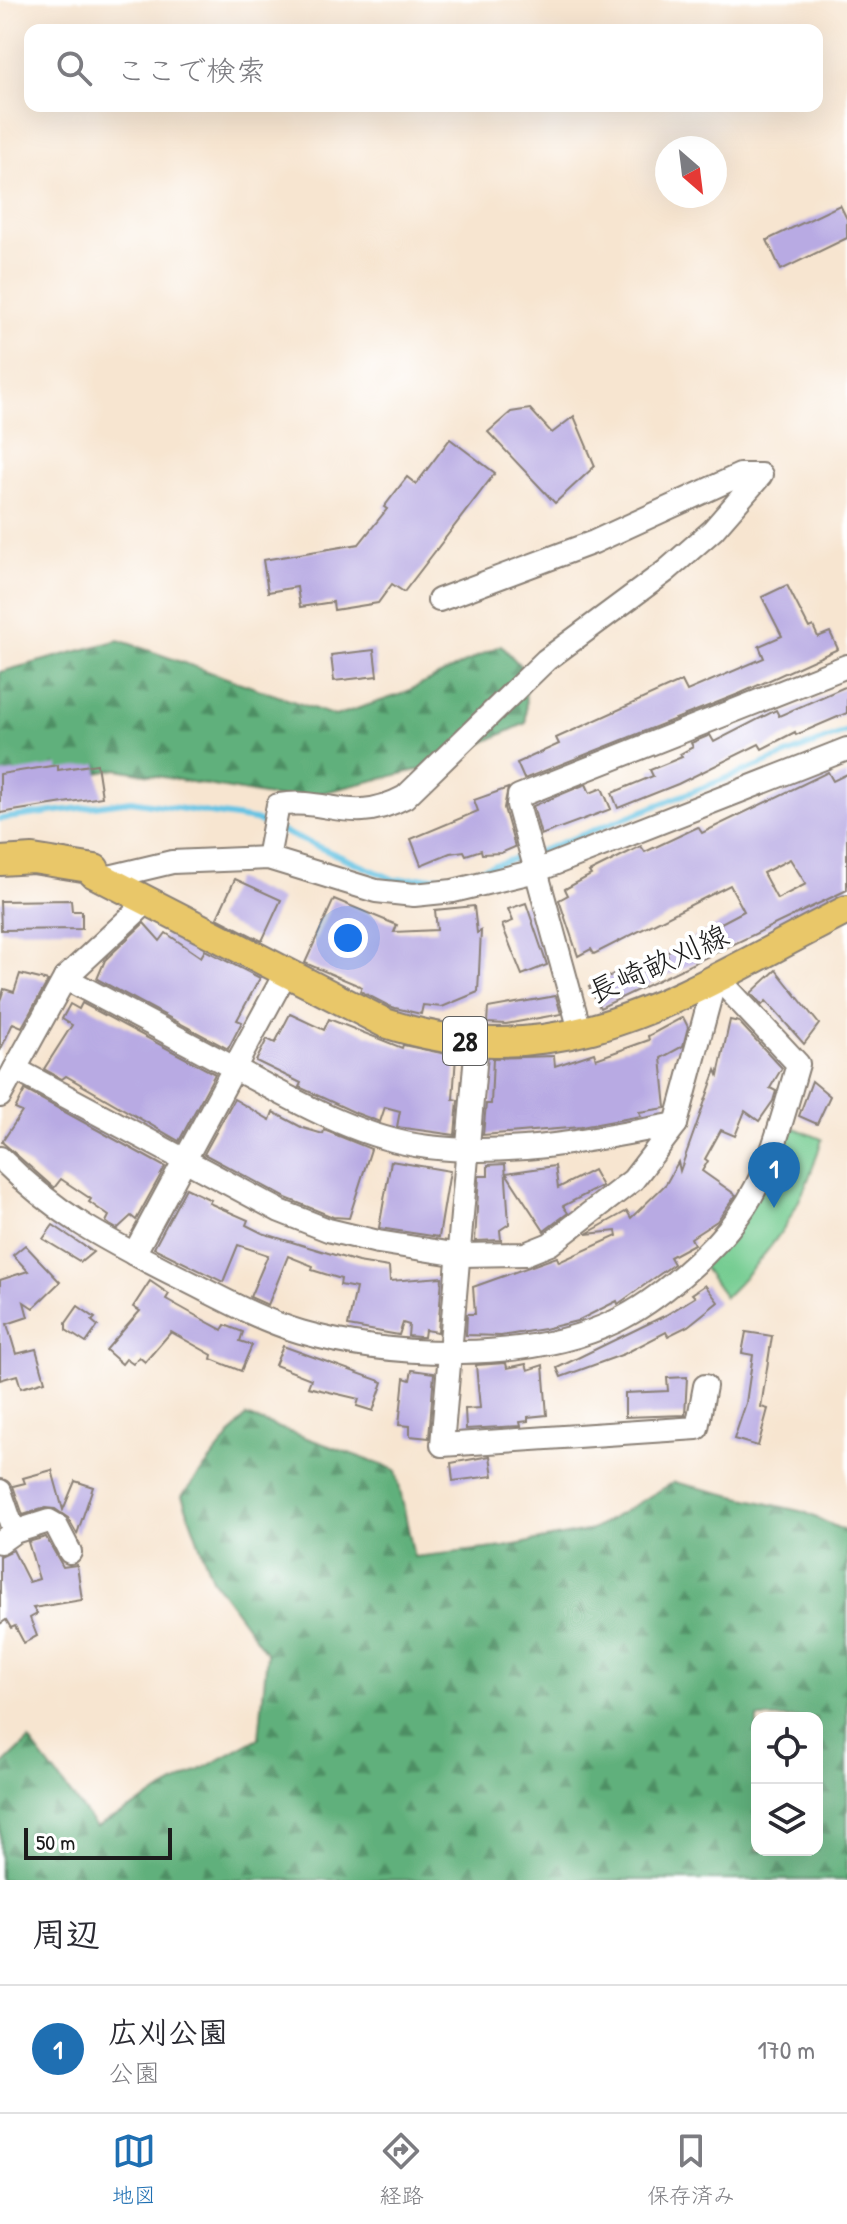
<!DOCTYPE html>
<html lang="ja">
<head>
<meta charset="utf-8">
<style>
	:root { --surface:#fff; --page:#f2f2f3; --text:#2b2b33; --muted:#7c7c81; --line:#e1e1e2; --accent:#1f6fb2 }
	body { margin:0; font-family:"Patrick Hand","Klee One",sans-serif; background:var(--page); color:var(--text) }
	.controls { position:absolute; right:24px; bottom:24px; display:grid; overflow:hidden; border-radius:16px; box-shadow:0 8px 32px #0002 }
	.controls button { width:72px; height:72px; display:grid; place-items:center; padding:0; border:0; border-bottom:2px solid var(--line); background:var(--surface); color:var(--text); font:40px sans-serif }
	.compass { position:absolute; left:655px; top:136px; width:72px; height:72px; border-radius:50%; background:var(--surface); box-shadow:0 8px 32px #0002; rotate:152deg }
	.scale { position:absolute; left:24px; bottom:20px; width:148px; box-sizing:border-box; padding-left:8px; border:4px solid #1c1c1c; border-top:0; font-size:22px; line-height:28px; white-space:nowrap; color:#1c1c1c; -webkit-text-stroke:6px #fff; paint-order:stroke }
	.you { position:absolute; left:348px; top:938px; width:28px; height:28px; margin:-20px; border:6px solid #fff; border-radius:50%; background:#1a73e8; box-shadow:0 0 0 12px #1a73e833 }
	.badge { display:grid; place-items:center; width:52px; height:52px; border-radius:50%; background:var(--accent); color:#fff; font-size:26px; font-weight:700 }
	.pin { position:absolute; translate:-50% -66px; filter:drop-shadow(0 2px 4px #0008) }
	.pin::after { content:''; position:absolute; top:42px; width:28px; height:24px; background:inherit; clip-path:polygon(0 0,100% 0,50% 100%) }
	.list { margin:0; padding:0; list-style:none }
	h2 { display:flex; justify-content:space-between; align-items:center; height:104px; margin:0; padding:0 32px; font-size:34px }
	h2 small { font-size:26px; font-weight:400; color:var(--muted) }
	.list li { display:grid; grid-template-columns:52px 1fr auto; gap:24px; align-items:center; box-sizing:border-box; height:128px; padding:0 32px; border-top:2px solid var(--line) }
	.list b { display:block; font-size:30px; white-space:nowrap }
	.list p { margin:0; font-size:26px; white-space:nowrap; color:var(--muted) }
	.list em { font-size:26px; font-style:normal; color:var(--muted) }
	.icon { flex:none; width:44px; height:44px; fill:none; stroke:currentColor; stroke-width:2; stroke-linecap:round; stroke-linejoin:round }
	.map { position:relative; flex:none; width:847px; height:1880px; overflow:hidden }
	.search { position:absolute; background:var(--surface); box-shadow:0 8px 32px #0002; left:24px; right:24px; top:24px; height:88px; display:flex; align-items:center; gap:20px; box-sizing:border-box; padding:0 28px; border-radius:16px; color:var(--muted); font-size:30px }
	.sheet { height:232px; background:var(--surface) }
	nav { display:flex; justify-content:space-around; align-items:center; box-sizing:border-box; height:112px; border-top:2px solid var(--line); background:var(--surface); font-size:22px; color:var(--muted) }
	nav a { display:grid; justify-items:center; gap:4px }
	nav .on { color:var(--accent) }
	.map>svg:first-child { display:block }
	.green { fill:#75cc91; stroke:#487456; stroke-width:2 }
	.forest { fill:url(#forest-firs); stroke:#3e664c; stroke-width:2; fill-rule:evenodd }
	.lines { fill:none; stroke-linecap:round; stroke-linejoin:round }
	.stream { stroke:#65c3e3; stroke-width:6 }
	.building { fill:#b8aae3; fill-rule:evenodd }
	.minor-casing { stroke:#8a8076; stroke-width:26 }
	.major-casing { stroke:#8a8076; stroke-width:32 }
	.minor { stroke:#fff; stroke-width:22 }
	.major { stroke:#e9c769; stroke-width:28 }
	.labels { text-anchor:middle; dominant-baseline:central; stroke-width:8; stroke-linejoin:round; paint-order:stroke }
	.shield { fill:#fff; stroke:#606060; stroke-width:2 }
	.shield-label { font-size:28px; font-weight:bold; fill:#1c1c1c }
	.street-label { font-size:30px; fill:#1c1c1c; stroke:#fff }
</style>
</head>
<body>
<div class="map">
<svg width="847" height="1880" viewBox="0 0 847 1880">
	<defs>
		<pattern id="forest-firs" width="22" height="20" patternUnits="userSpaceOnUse" patternTransform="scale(2)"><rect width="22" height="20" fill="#60b07b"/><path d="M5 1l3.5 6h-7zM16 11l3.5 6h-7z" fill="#4e8e64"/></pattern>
	</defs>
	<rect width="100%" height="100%" fill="#fff"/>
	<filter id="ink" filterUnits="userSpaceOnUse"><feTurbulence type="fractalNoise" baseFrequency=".0125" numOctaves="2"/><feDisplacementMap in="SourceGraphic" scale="16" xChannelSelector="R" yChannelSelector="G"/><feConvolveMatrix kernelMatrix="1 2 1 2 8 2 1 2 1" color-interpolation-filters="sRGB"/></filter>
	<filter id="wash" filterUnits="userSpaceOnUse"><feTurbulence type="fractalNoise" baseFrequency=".006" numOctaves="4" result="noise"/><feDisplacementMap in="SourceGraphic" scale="32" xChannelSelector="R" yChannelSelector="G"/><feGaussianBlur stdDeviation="1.8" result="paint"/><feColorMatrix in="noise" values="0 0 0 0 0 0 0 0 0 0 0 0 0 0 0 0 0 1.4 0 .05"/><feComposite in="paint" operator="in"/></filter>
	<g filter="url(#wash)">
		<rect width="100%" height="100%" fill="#f7e5d0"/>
		<path class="green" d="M787,1125L822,1139C801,1211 778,1244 725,1297L701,1264Z"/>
		<g class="forest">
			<polygon points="119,640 335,716 402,694 501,645 525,671 526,723 430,767 292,800 117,769 44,784 0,788 0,672"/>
			<path d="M246,1416L396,1470L414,1557L504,1547L592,1530L674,1482L804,1512L847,1532V1880H0V1768L29,1740L96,1827L259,1738L267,1654L212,1579L182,1496ZM757,1718H817V1850H757Z"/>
		</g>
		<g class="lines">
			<g class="stream">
				<polyline points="0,819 131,801 255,820 269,826"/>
				<polyline points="279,830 395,880 461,875 527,855"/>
				<polyline points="538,852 847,731"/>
			</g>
		</g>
		<g id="blocks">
			<g class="building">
				<polygon points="840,205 847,219 847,238 781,270 767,240"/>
				<polygon points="530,409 552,433 574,416 595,466 555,503 488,432 511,412"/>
				<polygon points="450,439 495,473 404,592 392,584 378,603 334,610 333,602 300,607 297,587 268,592 263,560 359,544 387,509 384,507 407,477 416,484"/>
				<polygon points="787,585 809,628 813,626 818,637 830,632 838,649 741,693 524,779 517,763 559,744 556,738 682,681 687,691 764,658 759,646 782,636 762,597"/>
				<polygon points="374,650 377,676 334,681 331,655"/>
				<polygon points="847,686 847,713 796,735 795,732 762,749 759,744 678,784 618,808 612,793 653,776 650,770 682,757 680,754 693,747 691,743 710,735 714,742 776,710 779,716"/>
				<polygon points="97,764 102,797 0,813 0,774 58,765 58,770"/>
				<path d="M828,772L833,781L847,774V890L600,1008L589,987L619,971L624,981L668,957L666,952L744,911L730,885L594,954L591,949L578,956L559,900L568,895L565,889L591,875L589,872L641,846L645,852L698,827L702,833ZM790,859L806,884L777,899L763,873Z"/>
				<polygon points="586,784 590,793 602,788 611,809 541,835 533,806"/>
				<polygon points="508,788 504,808 515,847 501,853 482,854 481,850 466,855 464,851 450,853 421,865 411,839 478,811 474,800"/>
				<polygon points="235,879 281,900 262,941 217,918"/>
				<polygon points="334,899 397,925 394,932 437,930 435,910 474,906 477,933 481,931 478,992 442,1007 423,1005 421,1014 391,1007 360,991 362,987 305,963"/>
				<polygon points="71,900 72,911 82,911 82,929 1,930 0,901"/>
				<polygon points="526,903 547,965 522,975 502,925 513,921 508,909"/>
				<polygon points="144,923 160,941 166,933 201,957 205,950 260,978 237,1020 242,1022 228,1049 97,979 105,960"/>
				<polygon points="776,970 819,1024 804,1044 766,1001 762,1005 751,993"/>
				<polygon points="20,974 48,981 22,1027 13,1023 0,1051 0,1001 4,989 14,992"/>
				<polygon points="556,996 561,1014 506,1024 487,1023 488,1008"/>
				<polygon points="82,1003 215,1074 179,1141 66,1076 62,1079 44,1069 72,1025 62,1019 70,1004 79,1009"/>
				<polygon points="290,1014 324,1030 329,1019 402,1048 403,1045 456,1056 453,1099 458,1100 455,1135 397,1127 400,1111 385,1107 380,1122 356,1113 299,1087 301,1083 256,1061 267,1039 275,1043"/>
				<polygon points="683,1017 688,1027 683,1046 661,1058 666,1108 639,1112 641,1116 581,1127 483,1135 486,1104 491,1104 493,1058 554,1056 555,1066 594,1053 596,1059 649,1040 648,1036"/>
				<polygon points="730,1020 739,1022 782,1068 770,1088 776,1091 773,1101 759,1121 745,1111 735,1136 721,1130 705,1159 708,1161 702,1171 736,1195 717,1221 691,1238 694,1244 670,1257 674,1264 618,1304 617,1301 577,1321 544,1329 501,1336 466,1335 467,1314 475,1314 473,1287 557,1257 559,1262 617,1236 616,1231 586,1234 627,1211 631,1218 666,1184 678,1162 680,1171 716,1070 718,1075"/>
				<polygon points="812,1081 830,1096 817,1124 799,1116"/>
				<polygon points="25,1090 165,1167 136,1220 131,1216 117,1229 110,1225 106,1222 109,1216 89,1202 91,1199 61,1179 54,1188 2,1142 22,1112 15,1109"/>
				<polygon points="234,1099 270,1120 273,1112 303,1128 323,1134 324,1130 371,1149 349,1218 333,1217 286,1198 204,1154"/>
				<polygon points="391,1161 450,1171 439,1237 379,1228"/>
				<polygon points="505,1164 509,1224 500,1230 501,1240 475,1241 479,1176 488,1176 488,1165"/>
				<polygon points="555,1166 558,1188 593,1170 602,1186 563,1206 568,1213 544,1231 506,1173"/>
				<polygon points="186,1188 211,1200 209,1203 248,1220 246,1225 262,1233 358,1262 389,1267 390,1281 442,1277 438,1332 425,1330 424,1337 419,1337 408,1336 409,1325 403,1323 399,1335 348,1326 356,1288 340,1285 341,1279 312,1270 313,1266 288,1256 268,1305 250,1297 268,1255 238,1245 223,1282 154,1248"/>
				<polygon points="53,1225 93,1252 81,1262 43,1239"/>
				<polygon points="25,1245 60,1282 33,1308 24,1302 28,1317 7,1324 16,1354 36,1349 45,1381 21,1388 17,1375 0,1380 0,1280 28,1271 13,1255"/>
				<polygon points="150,1281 169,1294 166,1299 200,1318 222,1330 225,1325 243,1332 240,1341 252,1345 241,1371 211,1359 212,1355 171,1332 145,1362 139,1357 133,1364 126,1359 122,1364 106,1350 140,1311 133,1307"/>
				<polygon points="705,1285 718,1302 688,1326 668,1336 666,1332 624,1354 561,1377 557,1368 666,1315 695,1297 692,1294"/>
				<polygon points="78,1306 95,1318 92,1321 98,1326 86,1343 66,1330 66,1323"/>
				<polygon points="746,1332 772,1336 761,1407 768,1409 758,1446 734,1439 746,1403 753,1355 742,1353"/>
				<polygon points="283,1346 383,1382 373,1411 357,1406 359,1399 308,1387 311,1379 275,1365"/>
				<polygon points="506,1363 507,1368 526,1364 528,1370 543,1365 547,1415 528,1417 528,1421 520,1422 521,1426 466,1429 465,1409 480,1408 476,1365"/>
				<polygon points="412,1370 434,1373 429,1438 410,1436 410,1426 399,1425 404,1378 410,1380"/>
				<polygon points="687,1377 685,1415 625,1417 625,1393 668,1391 667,1378"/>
				<polygon points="490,1456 493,1476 453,1481 451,1463"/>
				<polygon points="52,1470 63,1510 75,1481 93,1487 77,1534 68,1518 55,1509 45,1508 23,1515 13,1486 25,1483 23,1478"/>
				<polygon points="46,1537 63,1567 77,1565 82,1600 33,1608 37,1614 30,1618 37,1636 24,1643 15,1626 11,1628 6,1620 0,1624 0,1556 13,1550 29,1582 39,1579 28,1542"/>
			</g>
		</g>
	</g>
	<g filter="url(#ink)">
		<use href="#blocks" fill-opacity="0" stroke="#8a8076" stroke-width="2"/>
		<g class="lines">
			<defs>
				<g id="minor">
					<path d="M268,858L278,805C329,797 350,826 405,797L546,660L666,571L713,530L761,475H740L594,542L439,600"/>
					<polyline points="105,878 172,862 268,858 376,891 414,895 453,891 536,871 847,749"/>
					<path d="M65,978C121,1008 177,1037 232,1067C294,1100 357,1138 428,1147C513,1157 593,1140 676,1124"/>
					<polyline points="581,1034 518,805 519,796 847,666"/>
					<polyline points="477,1042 442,1445 697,1428 705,1386"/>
					<polyline points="15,1069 280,1211 328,1230 378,1242 460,1255 525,1254 550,1244 633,1180 676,1124 716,976"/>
					<polyline points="0,1096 65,978 149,900"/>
					<path d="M0,1158C57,1215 104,1239 175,1275C216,1295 257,1319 301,1332C392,1358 529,1363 616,1321C658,1301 712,1253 739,1215C771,1171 783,1115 798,1064L716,976"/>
					<polyline points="134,1254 285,974"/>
					<polyline points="0,1491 14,1532"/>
					<polyline points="0,1542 14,1532 49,1521 56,1525 70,1552"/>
				</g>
				<path id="major" d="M0,861L33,859L95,869L93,873L385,1023C566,1083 692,988 847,910"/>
			</defs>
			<use href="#minor" class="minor-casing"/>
			<use href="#major" class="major-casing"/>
			<use href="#minor" class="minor"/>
			<use href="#major" class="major"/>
		</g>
	</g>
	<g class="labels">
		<rect class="shield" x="443" y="1017" width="44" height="48" rx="6"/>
		<g class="shield-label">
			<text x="465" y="1041">28</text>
		</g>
		<g class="street-label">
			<text transform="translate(658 963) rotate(-24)">長崎畝刈線</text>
		</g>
	</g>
</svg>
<div class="controls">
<button><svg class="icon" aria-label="locate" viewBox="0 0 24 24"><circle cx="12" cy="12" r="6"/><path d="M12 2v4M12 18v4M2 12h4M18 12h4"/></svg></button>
<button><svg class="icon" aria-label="layers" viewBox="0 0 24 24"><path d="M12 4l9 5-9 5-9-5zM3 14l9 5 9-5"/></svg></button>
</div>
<svg class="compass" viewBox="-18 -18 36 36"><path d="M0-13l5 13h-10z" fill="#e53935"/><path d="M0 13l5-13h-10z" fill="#7c7c81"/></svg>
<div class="scale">50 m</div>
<div class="you"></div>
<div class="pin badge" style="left:774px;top:1208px">1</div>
<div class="search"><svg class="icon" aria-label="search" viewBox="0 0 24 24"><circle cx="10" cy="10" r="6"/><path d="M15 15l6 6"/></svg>ここで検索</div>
</div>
<section class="sheet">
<h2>周辺<small></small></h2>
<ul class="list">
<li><span class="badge">1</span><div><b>広刈公園</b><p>公園</p></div><em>170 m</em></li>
</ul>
</section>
<nav>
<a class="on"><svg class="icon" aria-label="map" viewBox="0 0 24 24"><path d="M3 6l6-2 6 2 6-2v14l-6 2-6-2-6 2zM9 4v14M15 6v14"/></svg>地図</a>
<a><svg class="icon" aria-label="directions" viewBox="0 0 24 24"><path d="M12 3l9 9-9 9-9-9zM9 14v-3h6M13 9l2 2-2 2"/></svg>経路</a>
<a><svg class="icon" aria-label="saved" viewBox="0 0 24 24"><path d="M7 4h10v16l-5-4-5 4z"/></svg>保存済み</a>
</nav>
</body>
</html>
